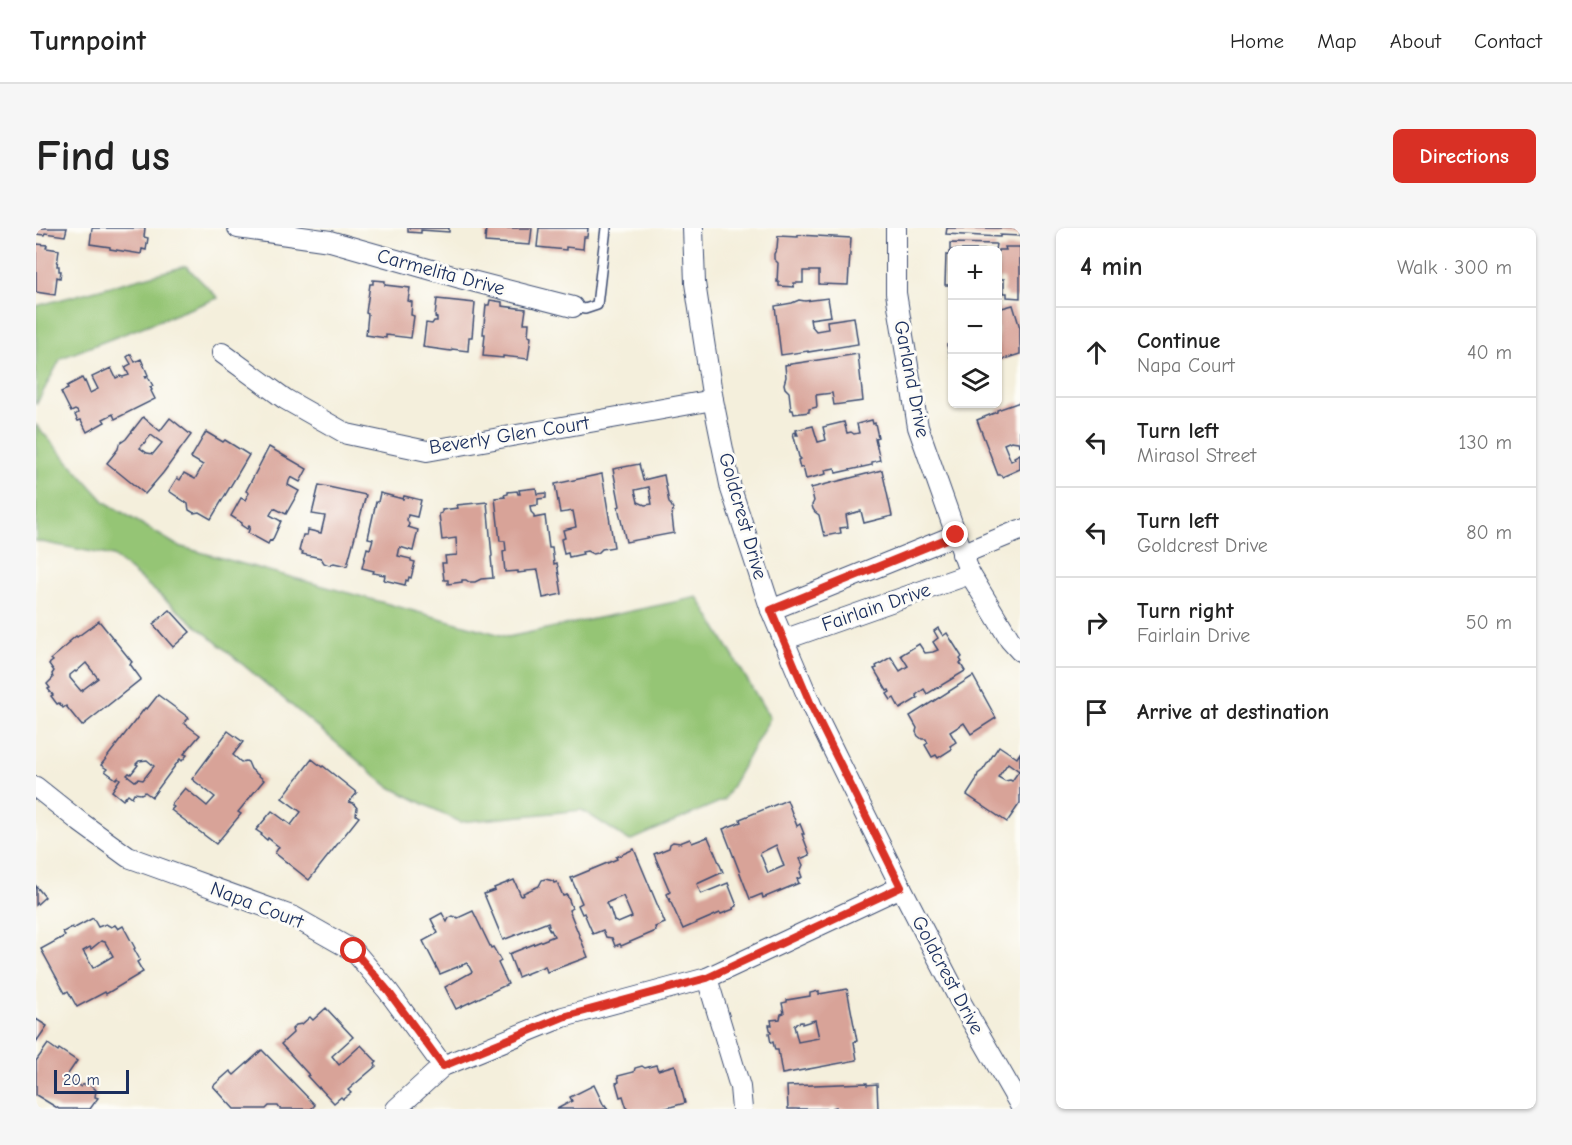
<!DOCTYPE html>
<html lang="en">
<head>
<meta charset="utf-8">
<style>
	:root { --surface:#fff; --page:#f6f6f6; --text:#222; --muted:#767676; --line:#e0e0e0; --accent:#d93025 }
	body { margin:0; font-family:"Comic Neue",sans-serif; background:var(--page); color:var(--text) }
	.controls { position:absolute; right:18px; top:18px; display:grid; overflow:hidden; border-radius:9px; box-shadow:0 2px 4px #0004 }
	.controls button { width:54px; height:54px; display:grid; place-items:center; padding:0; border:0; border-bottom:2px solid var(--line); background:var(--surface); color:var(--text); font:30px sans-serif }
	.scale { position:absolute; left:18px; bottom:15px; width:75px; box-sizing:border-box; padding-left:6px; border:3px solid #1b2f5e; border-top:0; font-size:16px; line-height:21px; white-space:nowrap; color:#1b2f5e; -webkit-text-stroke:4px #fdfcf7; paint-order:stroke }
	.stop { position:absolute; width:18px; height:18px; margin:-14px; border:4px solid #d93025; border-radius:50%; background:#fff }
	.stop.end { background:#d93025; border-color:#fff; box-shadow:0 2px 6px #0008 }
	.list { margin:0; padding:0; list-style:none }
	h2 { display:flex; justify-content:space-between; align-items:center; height:78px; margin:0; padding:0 24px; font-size:26px }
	h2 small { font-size:20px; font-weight:400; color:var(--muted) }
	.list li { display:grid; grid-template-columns:39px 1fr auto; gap:18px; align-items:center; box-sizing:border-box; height:90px; padding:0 24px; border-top:2px solid var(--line) }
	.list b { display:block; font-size:22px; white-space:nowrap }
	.list p { margin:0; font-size:20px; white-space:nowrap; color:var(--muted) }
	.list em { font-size:20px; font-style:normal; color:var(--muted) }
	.icon { flex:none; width:33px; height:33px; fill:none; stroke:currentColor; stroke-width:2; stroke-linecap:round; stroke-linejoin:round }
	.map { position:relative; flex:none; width:984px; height:881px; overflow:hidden; border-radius:9px }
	header { display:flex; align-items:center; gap:36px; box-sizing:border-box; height:84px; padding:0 30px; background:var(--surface); border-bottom:2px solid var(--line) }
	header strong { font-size:28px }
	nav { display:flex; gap:33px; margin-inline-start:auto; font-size:21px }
	.intro { display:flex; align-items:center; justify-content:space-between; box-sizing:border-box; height:144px; padding:0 36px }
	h1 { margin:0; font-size:42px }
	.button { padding:15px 27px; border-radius:9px; background:var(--accent); color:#fff; font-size:21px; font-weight:700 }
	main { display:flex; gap:36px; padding:0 36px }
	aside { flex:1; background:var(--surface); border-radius:9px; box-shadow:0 2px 4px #0004 }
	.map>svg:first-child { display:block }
	.green { fill:#95c575; stroke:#587a6a; stroke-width:1.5 }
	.building { fill:#d8a398; fill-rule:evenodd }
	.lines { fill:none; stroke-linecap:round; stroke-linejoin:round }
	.lane-casing { stroke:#3c4c71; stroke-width:12 }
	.street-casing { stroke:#3c4c71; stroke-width:22 }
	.lane { stroke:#fff; stroke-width:9 }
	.street { stroke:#fff; stroke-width:20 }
	.route { stroke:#d93025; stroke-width:8 }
	.labels { text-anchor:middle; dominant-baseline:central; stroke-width:6; stroke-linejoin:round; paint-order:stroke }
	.street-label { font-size:20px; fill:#1b2f5e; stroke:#fdfcf7 }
</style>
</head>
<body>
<header>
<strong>Turnpoint</strong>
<nav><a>Home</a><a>Map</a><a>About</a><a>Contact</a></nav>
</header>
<div class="intro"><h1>Find us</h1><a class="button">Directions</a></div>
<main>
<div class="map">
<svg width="984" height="881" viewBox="0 0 984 881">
	<rect width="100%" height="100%" fill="#fdfcf7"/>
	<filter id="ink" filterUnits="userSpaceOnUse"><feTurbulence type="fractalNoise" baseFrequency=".0167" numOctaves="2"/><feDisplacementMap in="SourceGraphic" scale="12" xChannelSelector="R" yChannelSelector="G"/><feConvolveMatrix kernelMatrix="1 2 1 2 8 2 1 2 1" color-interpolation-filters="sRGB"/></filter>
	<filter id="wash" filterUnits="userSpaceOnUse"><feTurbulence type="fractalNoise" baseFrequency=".008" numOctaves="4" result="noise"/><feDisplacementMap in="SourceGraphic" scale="24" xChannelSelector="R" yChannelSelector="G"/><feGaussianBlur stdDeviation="1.35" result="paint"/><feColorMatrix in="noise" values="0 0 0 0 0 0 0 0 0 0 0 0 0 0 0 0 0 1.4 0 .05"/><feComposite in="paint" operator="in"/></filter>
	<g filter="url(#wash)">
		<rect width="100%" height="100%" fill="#f4efdc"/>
		<g class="green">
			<polygon points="150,38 182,70 25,130 0,177 0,78"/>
			<polygon points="0,197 69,274 142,318 472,409 662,369 734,490 688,572 594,613 546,582 424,594 352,558 77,328 0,313"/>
		</g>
		<g id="blocks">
			<g class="building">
				<polygon points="0,0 31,0 29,8 9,5 8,7 0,6"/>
				<polygon points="56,0 109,0 108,9 112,10 110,22 106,21 105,26 74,21 74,19 54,16"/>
				<polygon points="372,0 413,0 413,4 385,2 385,5 372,4"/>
				<polygon points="450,0 496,0 494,17 449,14"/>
				<polygon points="503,0 552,0 551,9 548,9 547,21 530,19 530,22 501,19"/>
				<polygon points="911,0 984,0 984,8 964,7 964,9 910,6"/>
				<polygon points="762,7 815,10 812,57 783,56 783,43 767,43 767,55 758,55 758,59 743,58 743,54 741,54 742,35 738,31 738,26 741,20 742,8 762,9"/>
				<polygon points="914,15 960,16 959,22 916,22 916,66 914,66 914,57 909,57 910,27 913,27 913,24 914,24"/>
				<polygon points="0,16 11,17 10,20 23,22 21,38 23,38 23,43 25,43 24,50 21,49 19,67 0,64"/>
				<polygon points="969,19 984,19 984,70 971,69 971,65 968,65 968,51 962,51 962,22 970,22"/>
				<polygon points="337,52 349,53 349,57 374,60 372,73 376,74 375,87 378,88 375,110 350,107 350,110 330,107 332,86 330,85 334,56 337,56"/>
				<polygon points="792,70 795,88 774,91 775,97 780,103 792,101 791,93 818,89 822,116 772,124 772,123 745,127 739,78 756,75 763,72 769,73"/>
				<polygon points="401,71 439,75 436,109 433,109 432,123 416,121 415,123 387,119 390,95 396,96 398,93 401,93 401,90 399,89"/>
				<polygon points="454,72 466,74 466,78 490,81 488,95 493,95 492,108 495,109 492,131 467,128 467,130 447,128 449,106 447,106 450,77 453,77"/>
				<polygon points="977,77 984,100 984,126 962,133 962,81"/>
				<polygon points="916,115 916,135 911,117"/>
				<polygon points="95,126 99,134 105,131 112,147 109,148 110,150 112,149 117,158 114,159 116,162 115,163 119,171 79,191 77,186 67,191 69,194 51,204 45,192 42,193 39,187 42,185 41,183 39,182 35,184 25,164 32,161 31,158 46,150 48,154 49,153 54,165 62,161 56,149 75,140 80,150 84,148 87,149 93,147 89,139 95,136 91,129"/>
				<polygon points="822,126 827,173 798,177 796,165 780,167 781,179 773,181 773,184 758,186 757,182 755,182 753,164 749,160 748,156 750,149 749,137"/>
				<polygon points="984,174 984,218 982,214 975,213 968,216 975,233 979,231 978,229 984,226 984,241 966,249 965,247 962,247 941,192 961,184 961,182"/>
				<path d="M107,189L124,203L134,190L155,207L127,245L109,266L71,235L82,221L83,216L90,211ZM115,207L126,215L117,226L111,225L104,220Z"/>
				<polygon points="836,192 837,196 839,195 842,209 839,210 844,232 836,234 836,237 800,245 799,240 789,242 790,246 770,251 767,239 764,240 762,232 765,231 763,229 757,205 760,204 760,207 762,207 760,202 777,198 782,214 790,212 787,199 808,194 811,205 815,204 818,206 823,205 821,196"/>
				<polygon points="170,204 187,214 189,212 213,227 175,291 163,284 158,285 153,282 152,276 133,263 141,250 144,252 148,245 159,251 167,237 155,230"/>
				<polygon points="233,219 271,241 264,254 255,249 253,253 252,257 263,263 250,286 238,280 234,287 245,293 236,313 234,312 232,316 212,305 214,299 213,298 211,301 205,297 206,295 195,288 205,270 209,272 213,265 210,263"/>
				<path d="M603,236L607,252L628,247L633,275L635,277L637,281L636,288L638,305L590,314L582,279L584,278L577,241ZM613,259L616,276L609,277L602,274L599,262Z"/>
				<polygon points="846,242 856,288 828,295 825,283 810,287 812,299 804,300 805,305 789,308 788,304 787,304 783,287 779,284 777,281 776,277 778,273 775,260"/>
				<polygon points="566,246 578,319 566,321 562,325 557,326 551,323 546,324 547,326 533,329 532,325 528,326 525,311 529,310 527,302 540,299 537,283 524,285 519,256"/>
				<polygon points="283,257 330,267 311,338 298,335 293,337 288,335 285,330 266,326 267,324 263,323 267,307 271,307 272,302 285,305 289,288 276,286"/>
				<polygon points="500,260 501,266 510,265 510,270 502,271 502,277 494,278 495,284 498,287 498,290 509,288 513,320 516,320 518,336 521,335 526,366 507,370 502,342 489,343 490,344 482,345 482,343 469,344 467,324 470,323 469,313 464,313 459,270 469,269 468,267 472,266 472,264 481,263 482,266 484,266 483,262"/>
				<polygon points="344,265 367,271 368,268 385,272 381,289 372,287 371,292 373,296 372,299 382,302 377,323 364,319 362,328 375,331 375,333 379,334 375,350 373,349 372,353 370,352 369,357 348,352 349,347 337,345 338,343 326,340 331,320 334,321 337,311 332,310 340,274 342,274"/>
				<polygon points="451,274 456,328 455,329 457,350 445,351 439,354 433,354 430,352 426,352 426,354 412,356 412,352 408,352 406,335 410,335 409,328 421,327 420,310 406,312 403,286 406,285 406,282 422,280 421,277"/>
				<polygon points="134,382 154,404 137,419 117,396"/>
				<path d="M63,393L96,434L94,436L105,451L46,498L30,478L27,480L23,475L21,476L15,468L17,467L12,461L14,460L11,456L17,450L16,446L18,443L13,436L17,433L15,431L34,415L33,414L40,408L41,409ZM50,435L62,450L45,463L34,450V447L39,443L40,444Z"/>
				<polygon points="902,400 907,408 911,405 926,429 924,431 926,434 924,435 929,443 891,466 888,461 880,467 882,470 864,481 858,470 855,472 851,466 854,464 853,462 851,463 838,441 841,440 840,438 855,429 864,443 872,438 865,427 883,416 889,425 897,424 902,422 897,414 902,410 898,403"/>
				<polygon points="937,448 960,490 935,506 928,495 914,504 920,514 914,518 916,521 902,530 900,527 896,529 889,517 892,515 890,511 886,511 882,508 880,504 881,500 874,488"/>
				<path d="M122,467L153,490L148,495L164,507L148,526L151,527L146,533L144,531L116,569L109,564L105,566L98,565L96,569L92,566L87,572L76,563L84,551L82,549L80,551L69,543L71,541L65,537L109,480L111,481ZM111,532L118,538L107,552L102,551L99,553L91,547L93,545L95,546L102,537L100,536L103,533Z"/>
				<polygon points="192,503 207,514 197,527 205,534 210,533 212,534 215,541 228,552 202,584 205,586 180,616 135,582 138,579 135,577 149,560 171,578 179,569 156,551"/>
				<path d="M963,518L981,530L984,525V575L971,594L931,567L940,553L942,546L947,542ZM972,535L983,543L976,553L974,552L969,553L962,549Z"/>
				<polygon points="276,531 286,539 287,538 321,565 313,574 317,575 321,580 320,587 323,589 273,652 239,625 243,619 232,610 231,612 225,607 226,606 220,602 236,583 255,597 265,584 246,570"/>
				<path d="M751,572L761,598L764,596L768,606H766L774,627L764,631L767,637L764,644L766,649L761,651L763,655L727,670L726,666L714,671L687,601L705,594L704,591ZM740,617L748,638L732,645L724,625Z"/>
				<polygon points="672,609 687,644 661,656 665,666 692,655 701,678 697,680 698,681 685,686 684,685 647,701 631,666 634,664 618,626 633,620 634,616 637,614 644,615 654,611 656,615"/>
				<path d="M598,621L629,695L619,699L620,703L585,718L584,716L579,718L576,710L570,709L567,702L557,706L548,685L546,686L542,677L546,675L535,650L581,631L580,629ZM587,668L596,689L582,695L578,693L574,681H573L570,675Z"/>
				<polygon points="509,651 517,653 518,655 521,654 527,668 531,667 536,680 533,682 552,729 511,744 509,738 482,749 473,726 518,708 515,702 514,703 511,697 513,697 512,694 467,712 448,666 459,662 458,660 478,652 485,668 488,667 487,665 503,658 506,652"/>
				<polygon points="0,658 9,669 0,677"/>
				<polygon points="437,683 455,720 457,719 465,733 462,735 472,756 420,781 409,759 436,744 431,735 404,746 387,713 402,705 395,691 406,685 411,694 413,690 417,688 422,690"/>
				<path d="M57,690L62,699L70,696L75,699L79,697L82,701L87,698L99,720L98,721L104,732L101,734L107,744L70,766L69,764L41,779L32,763L29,765L5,721L29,708L27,704L36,699L37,701ZM65,713L69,714L77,728L57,740L47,723L54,719L55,721Z"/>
				<path d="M811,761L821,813L818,814L821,832L746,846L742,822H739L737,814L735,815L733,805H735L733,797H736L735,792L744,791L745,786L748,785L746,775L751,774V772L774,768V765L783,763V766ZM779,792L783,810L762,814L758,798L760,795L766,794V796Z"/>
				<polygon points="290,780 317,809 296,828 303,837 325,817 341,834 339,836 340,838 312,862 315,865 307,871 305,869 298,875 283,859 282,860 271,848 273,847 245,816 257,805 256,801 260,797 266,796 274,789 277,792"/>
				<polygon points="0,791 11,798 0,814"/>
				<polygon points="12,816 22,823 23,821 41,833 30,849 45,859 46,857 54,856 60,862 59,869 62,870 54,881 23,881 0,867 0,833"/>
				<polygon points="226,822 279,877 275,881 244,881 242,878 233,878 230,881 198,881 177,858 194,843 198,847"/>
				<polygon points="620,837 622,842 639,837 649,875 627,881 591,881 587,868 584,869 580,855 583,854 582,848 598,844 599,840 606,838 609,840"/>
				<polygon points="831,855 831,857 841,856 842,881 800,881 800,879 796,880 796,881 752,881 751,858"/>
				<polygon points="558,857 568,878 569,877 572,881 521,881 536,873 534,869"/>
			</g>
		</g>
	</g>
	<g filter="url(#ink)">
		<use href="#blocks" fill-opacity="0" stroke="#3c4c71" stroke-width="1.5"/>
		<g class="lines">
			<defs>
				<polyline id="lane" points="537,79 549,81 561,77 570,0"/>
				<g id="street">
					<polyline points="202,0 294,13 424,50 537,79"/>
					<polyline points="657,0 659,55 677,172 695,261 735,382 776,479 865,659 923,771 984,877"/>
					<polyline points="860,0 860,65 882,199 934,346 974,412 984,423"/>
					<polyline points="186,125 249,171 311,206 391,223 677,172"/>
					<polyline points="926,326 984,302"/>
					<polyline points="735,382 920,307"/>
					<polyline points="747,412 934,346"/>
					<polyline points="0,559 44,594 92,629 258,689 318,723 352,763 407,838"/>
					<polyline points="671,750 704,859 706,881"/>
					<polyline points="360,881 407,838 527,789 671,750 865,659"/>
				</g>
			</defs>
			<use href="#lane" class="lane-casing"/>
			<use href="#street" class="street-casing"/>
			<use href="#lane" class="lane"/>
			<use href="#street" class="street"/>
		</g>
	</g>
	<g class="lines" filter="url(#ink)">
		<polyline class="route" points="318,723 352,763 407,838 527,789 671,750 865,659 776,479 735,382 920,307"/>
	</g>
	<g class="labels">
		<g class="street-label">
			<text transform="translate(405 44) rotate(15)">Carmelita Drive</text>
			<text transform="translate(876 151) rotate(79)">Garland Drive</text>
			<text transform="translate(473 207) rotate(-9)">Beverly Glen Court</text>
			<text transform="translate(707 288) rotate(74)">Goldcrest Drive</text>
			<text transform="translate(840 379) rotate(-19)">Fairlain Drive</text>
			<text transform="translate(221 677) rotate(21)">Napa Court</text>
			<text transform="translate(912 747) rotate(62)">Goldcrest Drive</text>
		</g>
	</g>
</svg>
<div class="controls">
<button>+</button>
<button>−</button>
<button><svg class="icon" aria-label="layers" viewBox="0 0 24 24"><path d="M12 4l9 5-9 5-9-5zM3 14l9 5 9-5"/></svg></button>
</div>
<div class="scale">20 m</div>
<div class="stop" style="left:318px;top:723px"></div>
<div class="stop end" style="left:920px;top:307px"></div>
</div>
<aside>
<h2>4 min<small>Walk · 300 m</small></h2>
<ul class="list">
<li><svg class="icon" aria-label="ahead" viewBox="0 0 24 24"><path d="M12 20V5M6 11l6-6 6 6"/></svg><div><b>Continue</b><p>Napa Court</p></div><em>40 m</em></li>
<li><svg class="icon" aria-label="left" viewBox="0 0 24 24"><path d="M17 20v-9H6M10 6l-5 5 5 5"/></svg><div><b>Turn left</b><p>Mirasol Street</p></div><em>130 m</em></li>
<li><svg class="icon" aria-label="left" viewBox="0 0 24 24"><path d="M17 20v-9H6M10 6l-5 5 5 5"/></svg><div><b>Turn left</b><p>Goldcrest Drive</p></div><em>80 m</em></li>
<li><svg class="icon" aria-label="right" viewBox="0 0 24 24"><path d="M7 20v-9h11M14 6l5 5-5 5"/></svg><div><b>Turn right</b><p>Fairlain Drive</p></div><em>50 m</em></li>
<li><svg class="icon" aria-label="arrive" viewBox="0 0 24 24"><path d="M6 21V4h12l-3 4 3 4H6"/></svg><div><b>Arrive at destination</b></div></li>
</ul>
</aside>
</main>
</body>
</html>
